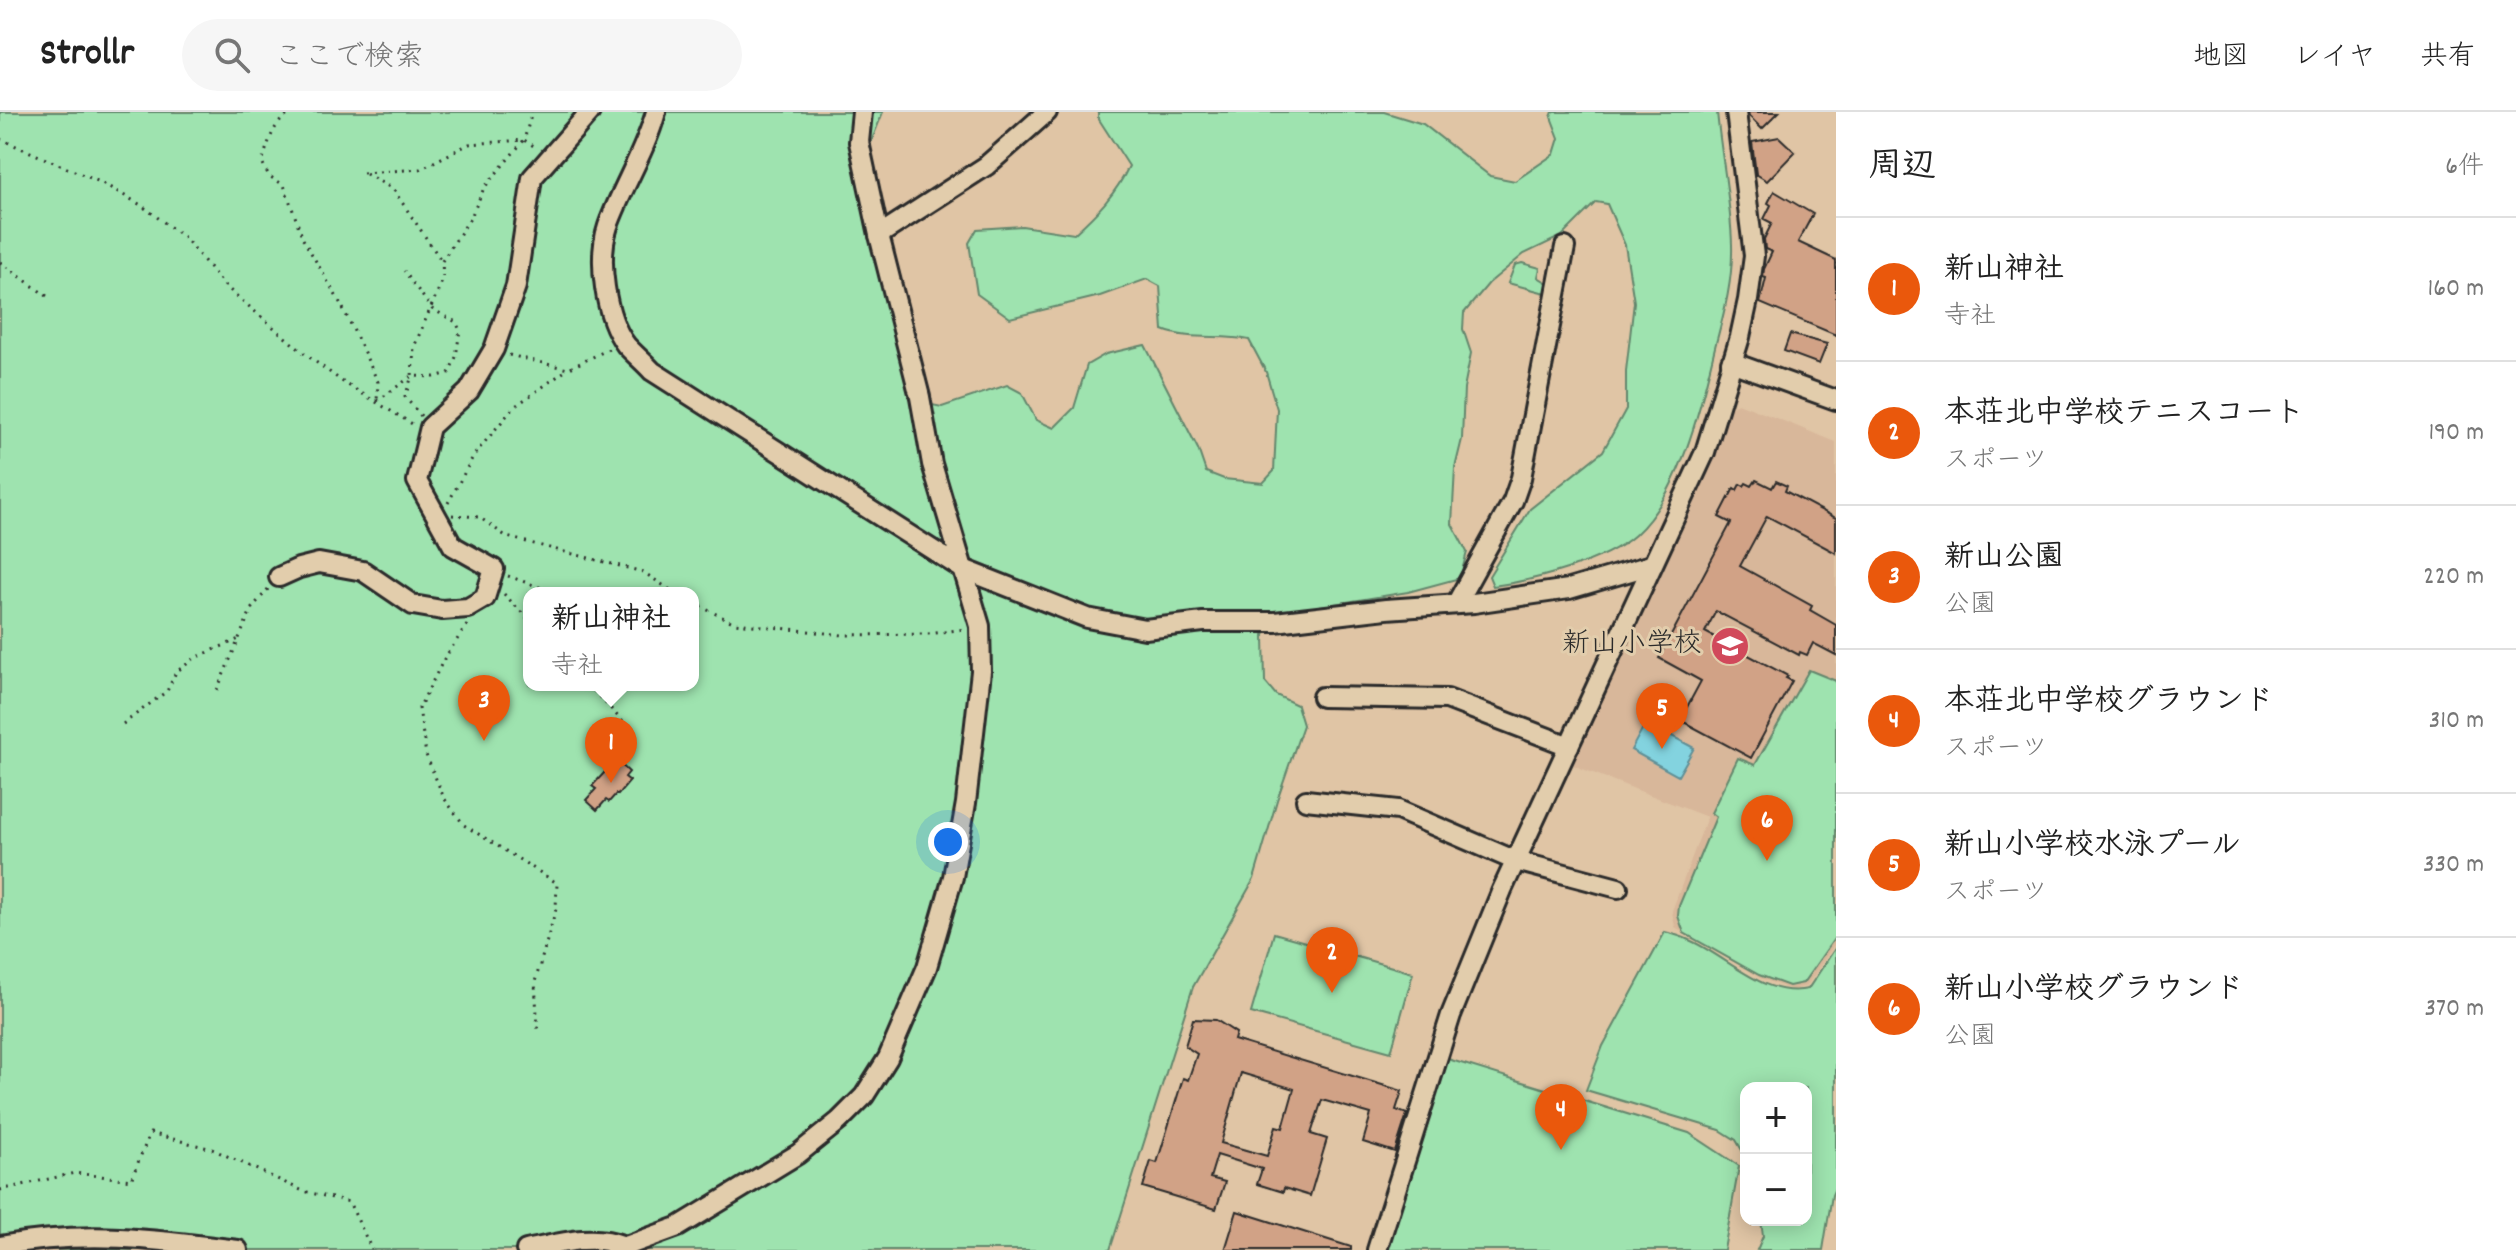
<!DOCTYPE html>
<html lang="ja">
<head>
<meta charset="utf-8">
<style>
	:root { --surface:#fff; --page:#f6f6f6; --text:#222; --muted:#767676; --line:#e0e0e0; --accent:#ea580c }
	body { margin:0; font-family:Dekko,"Klee One",sans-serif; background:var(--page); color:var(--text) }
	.controls { position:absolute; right:24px; bottom:24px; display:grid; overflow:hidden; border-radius:16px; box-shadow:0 4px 20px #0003 }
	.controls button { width:72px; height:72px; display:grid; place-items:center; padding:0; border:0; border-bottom:2px solid var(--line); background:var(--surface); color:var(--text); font:40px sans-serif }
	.you { position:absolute; left:948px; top:730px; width:28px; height:28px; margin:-20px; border:6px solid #fff; border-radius:50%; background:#1a73e8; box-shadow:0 0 0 12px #1a73e833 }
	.badge { display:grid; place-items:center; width:52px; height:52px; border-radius:50%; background:var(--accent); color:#fff; font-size:26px; font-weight:700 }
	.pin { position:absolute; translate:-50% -66px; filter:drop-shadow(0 2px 4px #0008) }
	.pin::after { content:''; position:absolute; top:42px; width:28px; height:24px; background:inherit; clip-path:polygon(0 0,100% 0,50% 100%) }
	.popup { position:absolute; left:523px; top:475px; width:176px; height:104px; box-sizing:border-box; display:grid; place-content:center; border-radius:16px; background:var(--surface); filter:drop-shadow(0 2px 6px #0005); font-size:26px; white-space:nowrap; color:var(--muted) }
	.popup b { font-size:30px; color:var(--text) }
	.popup::after { content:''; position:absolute; left:50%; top:100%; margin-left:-16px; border:16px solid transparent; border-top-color:var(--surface) }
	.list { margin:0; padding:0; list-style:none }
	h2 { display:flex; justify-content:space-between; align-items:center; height:104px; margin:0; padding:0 32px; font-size:34px }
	h2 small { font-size:26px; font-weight:400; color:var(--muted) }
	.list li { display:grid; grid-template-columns:52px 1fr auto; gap:24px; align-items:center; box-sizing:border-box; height:144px; padding:0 32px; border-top:2px solid var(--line) }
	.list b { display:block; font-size:30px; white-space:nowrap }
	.list p { margin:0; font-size:26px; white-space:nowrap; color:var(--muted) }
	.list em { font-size:26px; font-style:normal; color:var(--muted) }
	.icon { flex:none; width:44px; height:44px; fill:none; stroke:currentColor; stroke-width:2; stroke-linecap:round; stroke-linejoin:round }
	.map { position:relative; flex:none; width:1836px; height:1138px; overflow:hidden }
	header { display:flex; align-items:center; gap:48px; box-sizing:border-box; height:112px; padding:0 40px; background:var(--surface); border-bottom:2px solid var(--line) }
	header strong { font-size:38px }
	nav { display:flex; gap:44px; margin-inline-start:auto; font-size:28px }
	.search { width:560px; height:72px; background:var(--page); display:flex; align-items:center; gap:20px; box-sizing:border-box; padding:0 28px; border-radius:44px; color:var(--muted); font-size:30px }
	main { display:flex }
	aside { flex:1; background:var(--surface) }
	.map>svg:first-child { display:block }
	.built { fill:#d8b79a }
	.green { fill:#9ee3af; stroke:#64876d; stroke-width:2; fill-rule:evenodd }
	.water { fill:#83d3df; stroke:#609097; stroke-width:2 }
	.building { fill:#d1a286; stroke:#2b2b2b; stroke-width:2; fill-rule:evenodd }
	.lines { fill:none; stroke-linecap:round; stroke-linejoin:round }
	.minor-casing { stroke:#2b2b2b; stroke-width:24 }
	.path { stroke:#2b2b2b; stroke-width:3; stroke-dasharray:2 6; stroke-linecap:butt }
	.minor { stroke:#e2cdac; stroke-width:18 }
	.labels { text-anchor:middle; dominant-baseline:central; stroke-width:6; stroke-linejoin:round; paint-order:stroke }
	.poi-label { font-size:28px; fill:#2b2b2b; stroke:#e2cdac; text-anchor:end }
</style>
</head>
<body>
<header>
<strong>Strollr</strong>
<div class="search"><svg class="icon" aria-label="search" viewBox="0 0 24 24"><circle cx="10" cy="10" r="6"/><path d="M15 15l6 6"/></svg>ここで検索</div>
<nav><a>地図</a><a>レイヤ</a><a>共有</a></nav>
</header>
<main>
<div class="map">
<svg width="1836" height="1138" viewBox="0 0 1836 1138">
	<rect width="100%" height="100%" fill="#e0c5a5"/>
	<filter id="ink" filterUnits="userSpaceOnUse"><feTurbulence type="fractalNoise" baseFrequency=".0125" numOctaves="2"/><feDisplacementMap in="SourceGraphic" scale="16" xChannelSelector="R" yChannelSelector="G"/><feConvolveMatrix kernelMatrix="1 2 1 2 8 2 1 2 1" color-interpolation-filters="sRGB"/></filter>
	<g filter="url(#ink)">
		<polygon class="built" points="1738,291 1836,330 1836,830 1807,874 1792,878 1760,866 1675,815 1672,799 1707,705 1570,652 1571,645 1714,340 1728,296"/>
		<g class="green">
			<path d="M0,0H883L858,63L912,289L942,295L1007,273L1022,281L1036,308L1054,316L1074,296L1087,253L1106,242L1145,233L1198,337L1206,360L1224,367L1263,371L1274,359L1277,297L1266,260L1249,228C1220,222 1190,229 1163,218L1160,174L1147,167L1100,184L1010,206L977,182L969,131L977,117L1022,114L1074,122C1097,101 1116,82 1129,54L1098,6V0H1384L1423,12L1490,64L1515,69L1554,42L1559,26L1551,5L1553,0H1717C1721,44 1731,89 1732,133C1733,169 1724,201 1715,235C1701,294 1681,381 1635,423C1605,450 1533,469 1493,474L1489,464L1530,397L1603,339L1626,297V259L1634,190L1625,133L1607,92L1596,90L1562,124L1524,142L1489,171L1464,201L1463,217L1471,241L1464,276L1462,327L1455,356L1452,412L1467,440L1460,466L1408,480L1279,501L1264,523L1265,570L1276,583L1297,593L1303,613L1277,688L1254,767L1193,875L1110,1138H0ZM529,481H693V573H529Z"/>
			<polygon points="1522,151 1540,156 1538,165 1551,173 1549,182 1508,171 1515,153"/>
			<polygon points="1809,558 1836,569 1836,824 1803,871 1789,874 1759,863 1684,821 1678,804 1679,794 1716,705 1711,701 1738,646 1755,653"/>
			<path d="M1665,820C1673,822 1681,824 1689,828C1727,844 1764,887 1808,877L1836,835V1074L1832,1083L1823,1138H1757L1763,1124L1761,1108H1806V976H1746V1045L1736,1028L1720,1018L1586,978L1603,934Z"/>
			<polygon points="1274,821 1413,861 1391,940 1251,901"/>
			<polygon points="1438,944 1689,1021 1739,1054 1724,1138 1377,1138"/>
		</g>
		<polygon class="water" points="1646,610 1694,636 1678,664 1631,638"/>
		<g class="building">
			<polygon points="1748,0 1779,0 1762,17 1749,4"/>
			<polygon points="1779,25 1795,40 1767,69 1756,62 1752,30"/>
			<polygon points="1774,79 1813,102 1798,130 1836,148 1836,223 1760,191 1766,166 1763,165 1764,157 1772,140 1765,137 1764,127 1772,111 1764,107 1771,93 1768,91"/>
			<polygon points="1790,222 1827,232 1819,252 1784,239"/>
			<polygon points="1756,368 1772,376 1776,369 1787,374 1785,379 1836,406 1836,441 1767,404 1740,454 1812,494 1810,498 1836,513 1836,543 1813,531 1807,543 1800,540 1799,543 1716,499 1705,520 1788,564 1786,566 1792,569 1751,646 1680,608 1701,569 1659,546 1731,411 1719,405 1734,376 1737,378 1740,372 1744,374 1746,371 1752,374"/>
			<polygon points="616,648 629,660 625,665 630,669 618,683 616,682 609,690 606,688 597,698 586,688 596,677 592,674"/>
			<path d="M1193,907L1216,908L1236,921L1234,928L1402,979L1396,998L1407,1002L1395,1040L1363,1030L1371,1002L1322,988L1311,1022L1327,1027L1310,1084L1284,1076L1283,1080L1257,1072L1262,1057L1217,1043L1210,1066L1225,1070L1216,1097L1143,1075L1151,1049L1157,1051L1183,966L1188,968L1197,942L1185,934ZM1241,961L1294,977L1283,1016L1276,1014L1267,1044L1221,1031Z"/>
			<polygon points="1237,1099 1351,1135 1351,1138 1225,1138"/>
		</g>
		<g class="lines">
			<defs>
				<g id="minor">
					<path d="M656,0C645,40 622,75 608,114C597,147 605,205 626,233C634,242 644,250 652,259L961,456L1087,506L1145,517L1203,510H1275L1386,497L1474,491L1569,477L1651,453"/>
					<polyline points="879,123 986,54 1047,0"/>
					<polyline points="1731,250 1836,288"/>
					<polyline points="279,465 299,456 319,451 363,459 413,493 442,498 468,496 485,486 494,457 453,434 417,369 430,315 469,279 494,237 516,174 532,66 590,0"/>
					<polyline points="1456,492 1513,389 1521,366 1565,135"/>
					<polyline points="1322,585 1447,587 1569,634"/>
					<polyline points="1306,688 1398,698 1516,749 1618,776"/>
					<path d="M0,1134C85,1118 154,1127 238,1138"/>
					<path d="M526,1138C557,1132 592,1121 622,1133"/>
					<polyline points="615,1138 678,1115 798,1042 839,1009 864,984 888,946 927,855 953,765 966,691 981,559 980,514 932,352 920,285 879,123 859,30 862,0"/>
					<polyline points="1377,1138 1451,903 1502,778 1705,340 1740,225 1748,188 1754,144 1736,0"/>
				</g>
			</defs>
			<use href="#minor" class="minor-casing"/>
			<g class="path">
				<path d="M294,0C273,8 269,30 262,50L269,64L284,73L303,127L342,194L378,270L377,289"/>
				<polyline points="0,27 102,71 141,93 185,126 225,174 305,242 343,270 414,313"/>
				<polyline points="363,61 420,57 469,32 524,28 537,36"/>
				<polyline points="366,62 393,77 441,148"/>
				<polyline points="0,150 51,187"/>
				<polyline points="509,243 568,257 611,236"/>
				<polyline points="377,289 412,264 434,265 449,261 456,245 460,218 456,210 432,197 404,159"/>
				<polyline points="421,304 405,285 412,264 414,235 443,167 442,149 471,105 484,76 524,28 532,0"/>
				<polyline points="448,391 474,343 514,295 568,257"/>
				<polyline points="452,403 479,405 507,425 643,460 675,481"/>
				<polyline points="508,464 556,481"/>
				<polyline points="504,482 529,508"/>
				<polyline points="693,491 735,511 843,523 928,522 965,517"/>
				<polyline points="467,513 444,547 419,596 426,643 444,686 464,713 557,771 556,797 535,870 538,919"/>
				<polyline points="589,573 634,622"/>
				<polyline points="217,578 252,496 269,476"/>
				<polyline points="123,612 167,579 176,560 195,546 239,527"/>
				<polyline points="0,1078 75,1061 131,1068 150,1021 212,1037 303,1079 349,1090 372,1138"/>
			</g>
			<use href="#minor" class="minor"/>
		</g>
	</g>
	<defs>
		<symbol id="school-disc" viewBox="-11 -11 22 22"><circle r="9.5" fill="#d1495b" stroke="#e2cdac"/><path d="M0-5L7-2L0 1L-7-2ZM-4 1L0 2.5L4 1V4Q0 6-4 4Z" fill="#fff"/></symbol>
	</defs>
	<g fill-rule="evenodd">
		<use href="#school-disc" x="1708" y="512" width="44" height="44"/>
	</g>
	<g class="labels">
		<g class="poi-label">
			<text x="1702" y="534">新山小学校</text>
		</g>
	</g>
</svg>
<div class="controls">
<button>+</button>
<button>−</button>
</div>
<div class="you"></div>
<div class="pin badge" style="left:611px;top:671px">1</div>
<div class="popup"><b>新山神社</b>寺社</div>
<div class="pin badge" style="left:1332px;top:881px">2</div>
<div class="pin badge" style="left:484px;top:629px">3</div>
<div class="pin badge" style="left:1561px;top:1038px">4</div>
<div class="pin badge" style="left:1662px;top:637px">5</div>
<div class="pin badge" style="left:1767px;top:749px">6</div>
</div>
<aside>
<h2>周辺<small>6件</small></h2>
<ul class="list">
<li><span class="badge">1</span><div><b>新山神社</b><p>寺社</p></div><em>160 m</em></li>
<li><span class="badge">2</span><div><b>本荘北中学校テニスコート</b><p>スポーツ</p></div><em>190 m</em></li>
<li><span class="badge">3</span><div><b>新山公園</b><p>公園</p></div><em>220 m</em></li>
<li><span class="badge">4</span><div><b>本荘北中学校グラウンド</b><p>スポーツ</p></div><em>310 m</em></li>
<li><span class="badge">5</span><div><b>新山小学校水泳プール</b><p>スポーツ</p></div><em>330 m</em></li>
<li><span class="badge">6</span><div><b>新山小学校グラウンド</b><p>公園</p></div><em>370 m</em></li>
</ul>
</aside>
</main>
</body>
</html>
